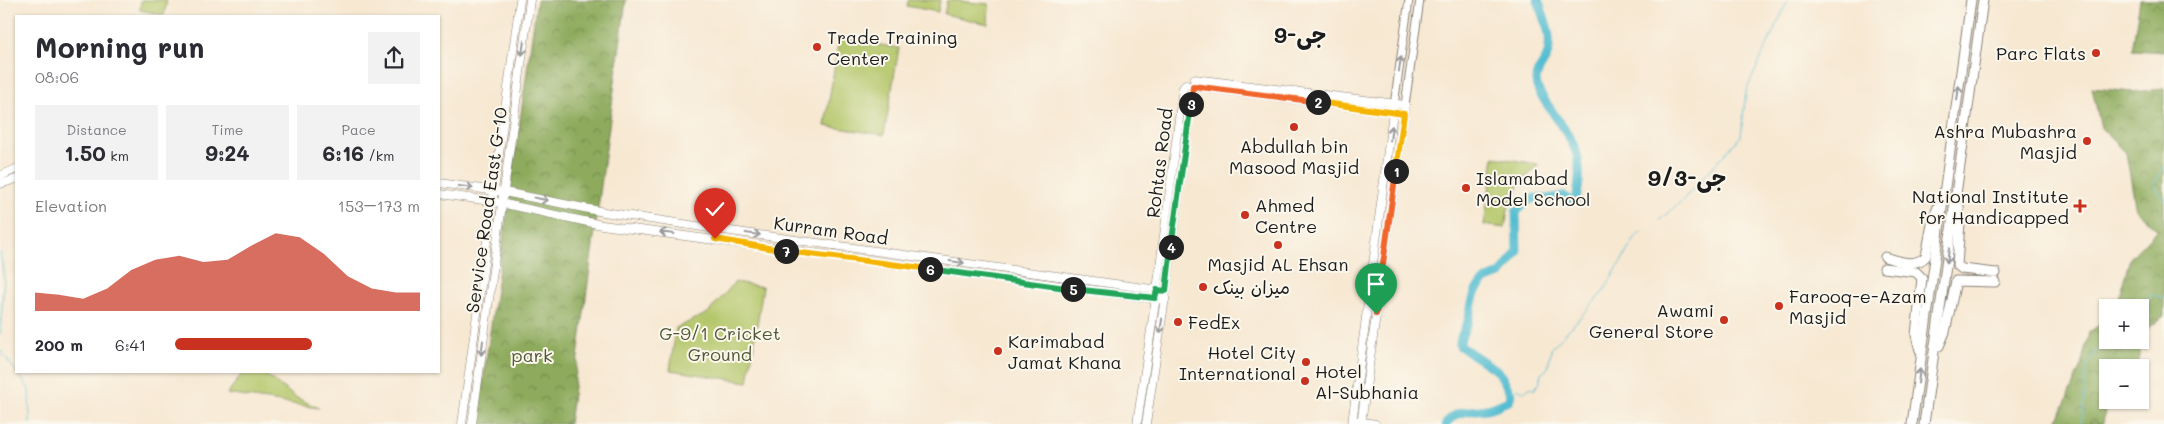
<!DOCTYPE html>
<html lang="en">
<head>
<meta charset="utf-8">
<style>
  :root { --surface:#fff; --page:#f2f2f3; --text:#2b2b33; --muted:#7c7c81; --accent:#c8321e }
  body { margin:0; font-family:Mali,"Playpen Sans Arabic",sans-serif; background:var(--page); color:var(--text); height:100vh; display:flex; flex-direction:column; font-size:19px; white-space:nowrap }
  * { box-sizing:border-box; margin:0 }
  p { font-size:16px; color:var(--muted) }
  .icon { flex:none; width:28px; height:28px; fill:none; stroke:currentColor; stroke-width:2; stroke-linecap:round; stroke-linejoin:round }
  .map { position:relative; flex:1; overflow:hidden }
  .panel { position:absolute; left:15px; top:15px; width:425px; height:358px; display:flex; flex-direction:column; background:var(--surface); border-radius:0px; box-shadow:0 1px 4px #0004 }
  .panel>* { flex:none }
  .buttons { position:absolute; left:2099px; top:299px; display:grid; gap:10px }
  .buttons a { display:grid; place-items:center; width:50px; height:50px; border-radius:0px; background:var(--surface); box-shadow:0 1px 4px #0004; font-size:25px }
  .pin { position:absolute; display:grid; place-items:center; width:42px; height:42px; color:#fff; margin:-51px -21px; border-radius:50% 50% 50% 0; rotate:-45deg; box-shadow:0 0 5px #0007 }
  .pin .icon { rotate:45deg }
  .km { position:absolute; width:25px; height:25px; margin:-12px; border-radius:50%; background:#222; color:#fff; font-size:14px; line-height:25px; text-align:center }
  .round { display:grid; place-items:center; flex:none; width:52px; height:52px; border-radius:0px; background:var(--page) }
  .overview { display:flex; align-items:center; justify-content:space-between; height:85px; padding:0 20px }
  h1 { font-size:28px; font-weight:700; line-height:38px }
  .figures { display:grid; grid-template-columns:repeat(3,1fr); gap:8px; height:85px; padding:5px 20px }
  .figures div { display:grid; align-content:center; border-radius:0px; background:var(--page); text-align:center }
  .figures b { font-size:21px; font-weight:700 }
  .figures small { font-size:14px; font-weight:400 }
  .figures p { font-size:14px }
  .chart { height:140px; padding:10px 20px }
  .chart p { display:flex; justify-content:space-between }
  .chart svg { width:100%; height:90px; margin-top:5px; fill:var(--accent); opacity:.7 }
  ul { padding:0 20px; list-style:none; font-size:16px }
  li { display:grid; grid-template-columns:80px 60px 1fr; align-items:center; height:38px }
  li i { height:12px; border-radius:6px; background:var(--accent) }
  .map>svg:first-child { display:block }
  .green { fill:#b3c669; stroke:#687142 }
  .forest { fill:url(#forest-crowns); stroke:#55643c }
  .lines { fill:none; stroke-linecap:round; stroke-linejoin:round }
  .stream { stroke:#54bdd1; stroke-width:1 }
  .river { stroke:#54bdd1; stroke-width:9 }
  .tertiary-casing { stroke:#8a8277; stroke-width:9 }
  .secondary-casing { stroke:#8a8277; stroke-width:9 }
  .primary-casing { stroke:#8a8277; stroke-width:11 }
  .tertiary { stroke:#fff; stroke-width:7 }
  .secondary { stroke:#fff; stroke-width:8 }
  .primary { stroke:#fff; stroke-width:9 }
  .oneway { stroke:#999 }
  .split-1-casing { stroke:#fff; stroke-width:10 }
  .split-2-casing { stroke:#fff; stroke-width:10 }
  .split-3-casing { stroke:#fff; stroke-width:10 }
  .split-4-casing { stroke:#fff; stroke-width:10 }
  .split-5-casing { stroke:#fff; stroke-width:10 }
  .split-6-casing { stroke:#fff; stroke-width:10 }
  .split-7-casing { stroke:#fff; stroke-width:10 }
  .split-8-casing { stroke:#fff; stroke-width:10 }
  .split-1 { stroke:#f0652b; stroke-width:6 }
  .split-2 { stroke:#f5b400; stroke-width:6 }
  .split-3 { stroke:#f0652b; stroke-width:6 }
  .split-4 { stroke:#22a559; stroke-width:6 }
  .split-5 { stroke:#22a559; stroke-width:6 }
  .split-6 { stroke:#22a559; stroke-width:6 }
  .split-7 { stroke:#f5b400; stroke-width:6 }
  .split-8 { stroke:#f5b400; stroke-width:6 }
  .poi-dot { fill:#c8321e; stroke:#fbf7ec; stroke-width:2 }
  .labels { text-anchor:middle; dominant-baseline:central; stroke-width:4; stroke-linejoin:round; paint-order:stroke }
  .poi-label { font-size:18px; fill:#1c1c1c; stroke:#fbf7ec; text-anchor:start }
  .street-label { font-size:18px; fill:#1c1c1c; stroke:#fbf7ec }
  .park-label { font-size:18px; fill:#515837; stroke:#fbf7ec }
  .district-label { font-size:22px; font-weight:bold; fill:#1c1c1c; stroke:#fbf7ec }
</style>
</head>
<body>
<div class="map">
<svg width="2164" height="424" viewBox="0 0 2164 424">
  <defs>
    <pattern id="forest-crowns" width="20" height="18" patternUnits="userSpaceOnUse" patternTransform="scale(1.25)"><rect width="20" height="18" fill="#8eab5d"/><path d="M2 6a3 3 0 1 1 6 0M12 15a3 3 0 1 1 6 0" fill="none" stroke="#738a4c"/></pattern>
  </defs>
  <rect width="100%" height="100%" fill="#fbf7ec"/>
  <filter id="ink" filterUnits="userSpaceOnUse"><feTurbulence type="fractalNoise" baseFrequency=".02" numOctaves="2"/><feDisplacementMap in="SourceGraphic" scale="10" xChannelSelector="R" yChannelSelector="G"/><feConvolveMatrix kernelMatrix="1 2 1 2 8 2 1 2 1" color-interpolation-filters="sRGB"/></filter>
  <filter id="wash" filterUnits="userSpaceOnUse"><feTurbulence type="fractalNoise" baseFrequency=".0096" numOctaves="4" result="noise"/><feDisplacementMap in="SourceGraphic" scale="20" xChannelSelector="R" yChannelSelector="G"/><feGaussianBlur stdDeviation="1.12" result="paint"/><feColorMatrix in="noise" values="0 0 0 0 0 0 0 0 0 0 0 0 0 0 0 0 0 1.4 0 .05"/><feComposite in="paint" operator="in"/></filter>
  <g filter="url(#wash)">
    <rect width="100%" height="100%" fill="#f7e8d2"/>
    <g class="green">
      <polygon points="141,0 167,0 164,15 140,10"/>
      <polygon points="908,0 940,0 938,12 907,6"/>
      <polygon points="947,0 989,4 988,24 944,14"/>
      <polygon points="839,38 899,48 884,135 825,126"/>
      <polygon points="1494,157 1538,164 1535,169 1519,184 1517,193 1509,204 1505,228 1484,225"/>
      <polygon points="735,282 763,287 748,382 670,370 676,328 708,313"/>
      <polygon points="244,371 261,371 295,397 319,408 227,394"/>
    </g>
    <g class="forest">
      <polygon points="537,0 626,0 569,424 477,424"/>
      <polygon points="2140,0 2164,0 2164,52 2132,50"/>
      <polygon points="2092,88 2133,92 2164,89 2164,316 2140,335 2140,308 2116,307 2130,258 2157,230 2136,210 2126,153 2101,128"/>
      <polygon points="2107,320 2108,340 2139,340 2139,367 2108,368 2108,400 2126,400 2125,403 2105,411 2103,424 2056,424 2081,366 2089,332"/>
    </g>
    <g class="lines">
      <g class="stream">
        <polyline points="2164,167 2154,185 2164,200"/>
        <polyline points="1658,221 1683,200 1741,136 1746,91 1788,0"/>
        <polyline points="0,252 4,278 0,334"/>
        <polyline points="2140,308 2151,295 2164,298"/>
        <polyline points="0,350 29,389 30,424"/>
        <polyline points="1511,394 1518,388 1524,392 1531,387 1534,390 1540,381 1541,374 1548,368 1551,349 1603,292 1637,235 1642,231"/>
        <path d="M 2081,424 C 2090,392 2073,362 2109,340"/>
      </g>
      <path class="river" d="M 1446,424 C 1455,410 1472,411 1486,409 C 1494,408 1502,403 1509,401 L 1511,394 L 1499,372 L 1460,346 C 1459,336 1465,331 1468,321 C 1474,297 1472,281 1501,274 L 1517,252 L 1516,212 L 1528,201 L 1534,198 L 1547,199 L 1564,196 L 1569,201 L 1576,199 C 1587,154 1570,138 1547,104 C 1542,97 1536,89 1536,80 C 1536,70 1544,64 1547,56 C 1554,38 1544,17 1538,0"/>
    </g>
  </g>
  <g filter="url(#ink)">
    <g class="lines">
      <defs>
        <g id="tertiary">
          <polyline points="1405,105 1420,0"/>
          <polyline points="1404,114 1393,112 1409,0"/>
        </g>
        <g id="secondary">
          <polyline points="1194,79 1405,105 1361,424"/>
          <polyline points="1193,86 1393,112 1352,424"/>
          <polyline points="0,176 16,169"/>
          <polyline points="439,183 504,192 604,212 716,229 1166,291"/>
          <polyline points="0,184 16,179"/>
          <polyline points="439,194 491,201 602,225 1165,300"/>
          <polyline points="1357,421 1375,424"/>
          <polyline points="462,424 520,0"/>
          <polyline points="472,424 530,0"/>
          <polyline points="1137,424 1157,290 1183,88 1186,84"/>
          <polyline points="1146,424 1166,291 1192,87"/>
        </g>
        <g id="primary">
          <polyline points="1959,206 1960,223 1957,265 1962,269 1996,273"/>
          <path d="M 1885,257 C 1898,261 1916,268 1926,256 L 1933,219 L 1941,200"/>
          <polyline points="1884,268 1916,272 1922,278 1916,335 1920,350"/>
          <polyline points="1939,346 1945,332 1956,281 1995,282"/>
          <polyline points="1912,424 1971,0"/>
          <polyline points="1924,424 1983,0"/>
        </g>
      </defs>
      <use href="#tertiary" class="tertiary-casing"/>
      <use href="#secondary" class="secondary-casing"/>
      <use href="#primary" class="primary-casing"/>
      <use href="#tertiary" class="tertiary"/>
      <use href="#secondary" class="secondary"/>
      <use href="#primary" class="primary"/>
    </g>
    <defs><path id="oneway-shaft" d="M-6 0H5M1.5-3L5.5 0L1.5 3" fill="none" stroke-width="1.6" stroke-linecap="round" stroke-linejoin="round" transform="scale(1.25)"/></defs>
    <g class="oneway">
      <use href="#oneway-shaft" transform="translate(523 48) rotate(98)"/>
      <use href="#oneway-shaft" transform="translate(1400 64) rotate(-82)"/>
      <use href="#oneway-shaft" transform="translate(1958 93) rotate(-83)"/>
      <use href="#oneway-shaft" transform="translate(1391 133) rotate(-83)"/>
      <use href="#oneway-shaft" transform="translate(466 187) rotate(7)"/>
      <use href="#oneway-shaft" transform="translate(541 199) rotate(11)"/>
      <use href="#oneway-shaft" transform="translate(667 233) rotate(-173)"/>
      <use href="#oneway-shaft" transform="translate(753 234) rotate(8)"/>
      <use href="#oneway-shaft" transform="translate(1948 256) rotate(98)"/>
      <use href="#oneway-shaft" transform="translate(957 262) rotate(8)"/>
      <use href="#oneway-shaft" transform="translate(1161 326) rotate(99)"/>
      <use href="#oneway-shaft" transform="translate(482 348) rotate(98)"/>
      <use href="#oneway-shaft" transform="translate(1919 376) rotate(-82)"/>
    </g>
  </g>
  <g class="lines" filter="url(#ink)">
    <defs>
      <polyline id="split-1" points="1376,314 1396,171"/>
      <polyline id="split-2" points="1318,102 1404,114 1396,171"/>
      <polyline id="split-3" points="1191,104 1193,86 1318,102"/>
      <polyline id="split-4" points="1171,247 1191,104"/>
      <polyline id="split-5" points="1073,289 1155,298 1157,290 1166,291 1171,247"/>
      <polyline id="split-6" points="930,269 1073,289"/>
      <polyline id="split-7" points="786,251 930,269"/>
      <polyline id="split-8" points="715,239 786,251"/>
    </defs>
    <use href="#split-1" class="split-1-casing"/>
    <use href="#split-2" class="split-2-casing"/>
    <use href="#split-3" class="split-3-casing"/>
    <use href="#split-4" class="split-4-casing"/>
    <use href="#split-5" class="split-5-casing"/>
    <use href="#split-6" class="split-6-casing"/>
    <use href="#split-7" class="split-7-casing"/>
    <use href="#split-8" class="split-8-casing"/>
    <use href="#split-1" class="split-1"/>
    <use href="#split-2" class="split-2"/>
    <use href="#split-3" class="split-3"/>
    <use href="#split-4" class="split-4"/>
    <use href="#split-5" class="split-5"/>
    <use href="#split-6" class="split-6"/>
    <use href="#split-7" class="split-7"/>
    <use href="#split-8" class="split-8"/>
  </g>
  <g class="poi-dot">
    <circle cx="817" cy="47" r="5"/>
    <circle cx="2096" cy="53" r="5"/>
    <circle cx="1294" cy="127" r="5"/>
    <circle cx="2087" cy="141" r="5"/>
    <circle cx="1466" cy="188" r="5"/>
    <path d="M2077.5 198.5h5v5h5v5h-5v5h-5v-5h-5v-5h5z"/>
    <circle cx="1245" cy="215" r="5"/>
    <circle cx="1278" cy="245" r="5"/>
    <circle cx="1203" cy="287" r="5"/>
    <circle cx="1779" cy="306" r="5"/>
    <circle cx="1724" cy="320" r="5"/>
    <circle cx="1178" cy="322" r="5"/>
    <circle cx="998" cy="351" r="5"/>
    <circle cx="1306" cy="362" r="5"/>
    <circle cx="1305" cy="381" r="5"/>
  </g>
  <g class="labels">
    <g class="poi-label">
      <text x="827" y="37">Trade Training<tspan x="827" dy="21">Center</tspan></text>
      <text x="2086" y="53" text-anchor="end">Parc Flats</text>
      <text x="2077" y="131" text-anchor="end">Ashra Mubashra<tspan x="2077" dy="21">Masjid</tspan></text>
      <text x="1294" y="146" text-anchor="middle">Abdullah bin<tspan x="1294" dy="21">Masood Masjid</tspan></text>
      <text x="1476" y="178">Islamabad<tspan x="1476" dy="21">Model School</tspan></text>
      <text x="2069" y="196" text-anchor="end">National Institute<tspan x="2069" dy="21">for Handicapped</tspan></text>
      <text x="1255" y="205">Ahmed<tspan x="1255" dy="21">Centre</tspan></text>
      <text x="1278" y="264" text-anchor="middle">Masjid AL Ehsan</text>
      <text x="1213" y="287">میزان بینک</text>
      <text x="1789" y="296">Farooq-e-Azam<tspan x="1789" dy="21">Masjid</tspan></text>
      <text x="1714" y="310" text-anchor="end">Awami<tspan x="1714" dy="21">General Store</tspan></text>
      <text x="1188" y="322">FedEx</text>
      <text x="1008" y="341">Karimabad<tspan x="1008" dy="21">Jamat Khana</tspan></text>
      <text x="1296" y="352" text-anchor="end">Hotel City<tspan x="1296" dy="21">International</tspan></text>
      <text x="1315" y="371">Hotel<tspan x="1315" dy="21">Al-Subhania</tspan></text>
    </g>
    <g class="street-label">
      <text transform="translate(1159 163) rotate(-83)">Rohtas Road</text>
      <text transform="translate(486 210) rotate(-82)">Service Road East G-10</text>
      <text transform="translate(831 230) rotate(8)">Kurram Road</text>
    </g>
    <g class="park-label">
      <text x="720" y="333">G-9/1 Cricket<tspan x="720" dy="21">Ground</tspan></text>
      <text x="532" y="355">park</text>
    </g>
    <g class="district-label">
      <text x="1300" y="34">جی-9</text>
      <text x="1687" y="177">جی-9/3</text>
    </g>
  </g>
</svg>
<div class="buttons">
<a>+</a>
<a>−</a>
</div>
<div class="pin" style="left:1376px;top:314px;background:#1e9e55"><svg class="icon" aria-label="arrive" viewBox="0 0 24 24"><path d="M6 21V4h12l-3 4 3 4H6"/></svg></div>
<div class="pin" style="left:715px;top:239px;background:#d93025"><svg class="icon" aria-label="check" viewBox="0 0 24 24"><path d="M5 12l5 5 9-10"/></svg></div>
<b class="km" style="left:1396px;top:171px">1</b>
<b class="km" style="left:1318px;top:102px">2</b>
<b class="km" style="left:1191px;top:104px">3</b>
<b class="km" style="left:1171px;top:247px">4</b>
<b class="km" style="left:1073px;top:289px">5</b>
<b class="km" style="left:930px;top:269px">6</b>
<b class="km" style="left:786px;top:251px">7</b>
<section class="panel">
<div class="overview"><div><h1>Morning run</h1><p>08:06</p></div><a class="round"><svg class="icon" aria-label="share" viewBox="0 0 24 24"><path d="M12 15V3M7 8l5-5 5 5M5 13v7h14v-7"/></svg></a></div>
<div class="figures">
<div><p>Distance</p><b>1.50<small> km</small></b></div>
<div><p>Time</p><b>9:24</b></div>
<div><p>Pace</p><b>6:16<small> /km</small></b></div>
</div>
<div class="chart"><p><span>Elevation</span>153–173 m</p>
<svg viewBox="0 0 160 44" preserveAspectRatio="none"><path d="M0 44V35L10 36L20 38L30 33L40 24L50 19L60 17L70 20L80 19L90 12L100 6L110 8L120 16L130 27L140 33L150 35L160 35V44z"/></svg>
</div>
<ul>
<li><b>200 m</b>6:41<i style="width:56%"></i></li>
</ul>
</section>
</div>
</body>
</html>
